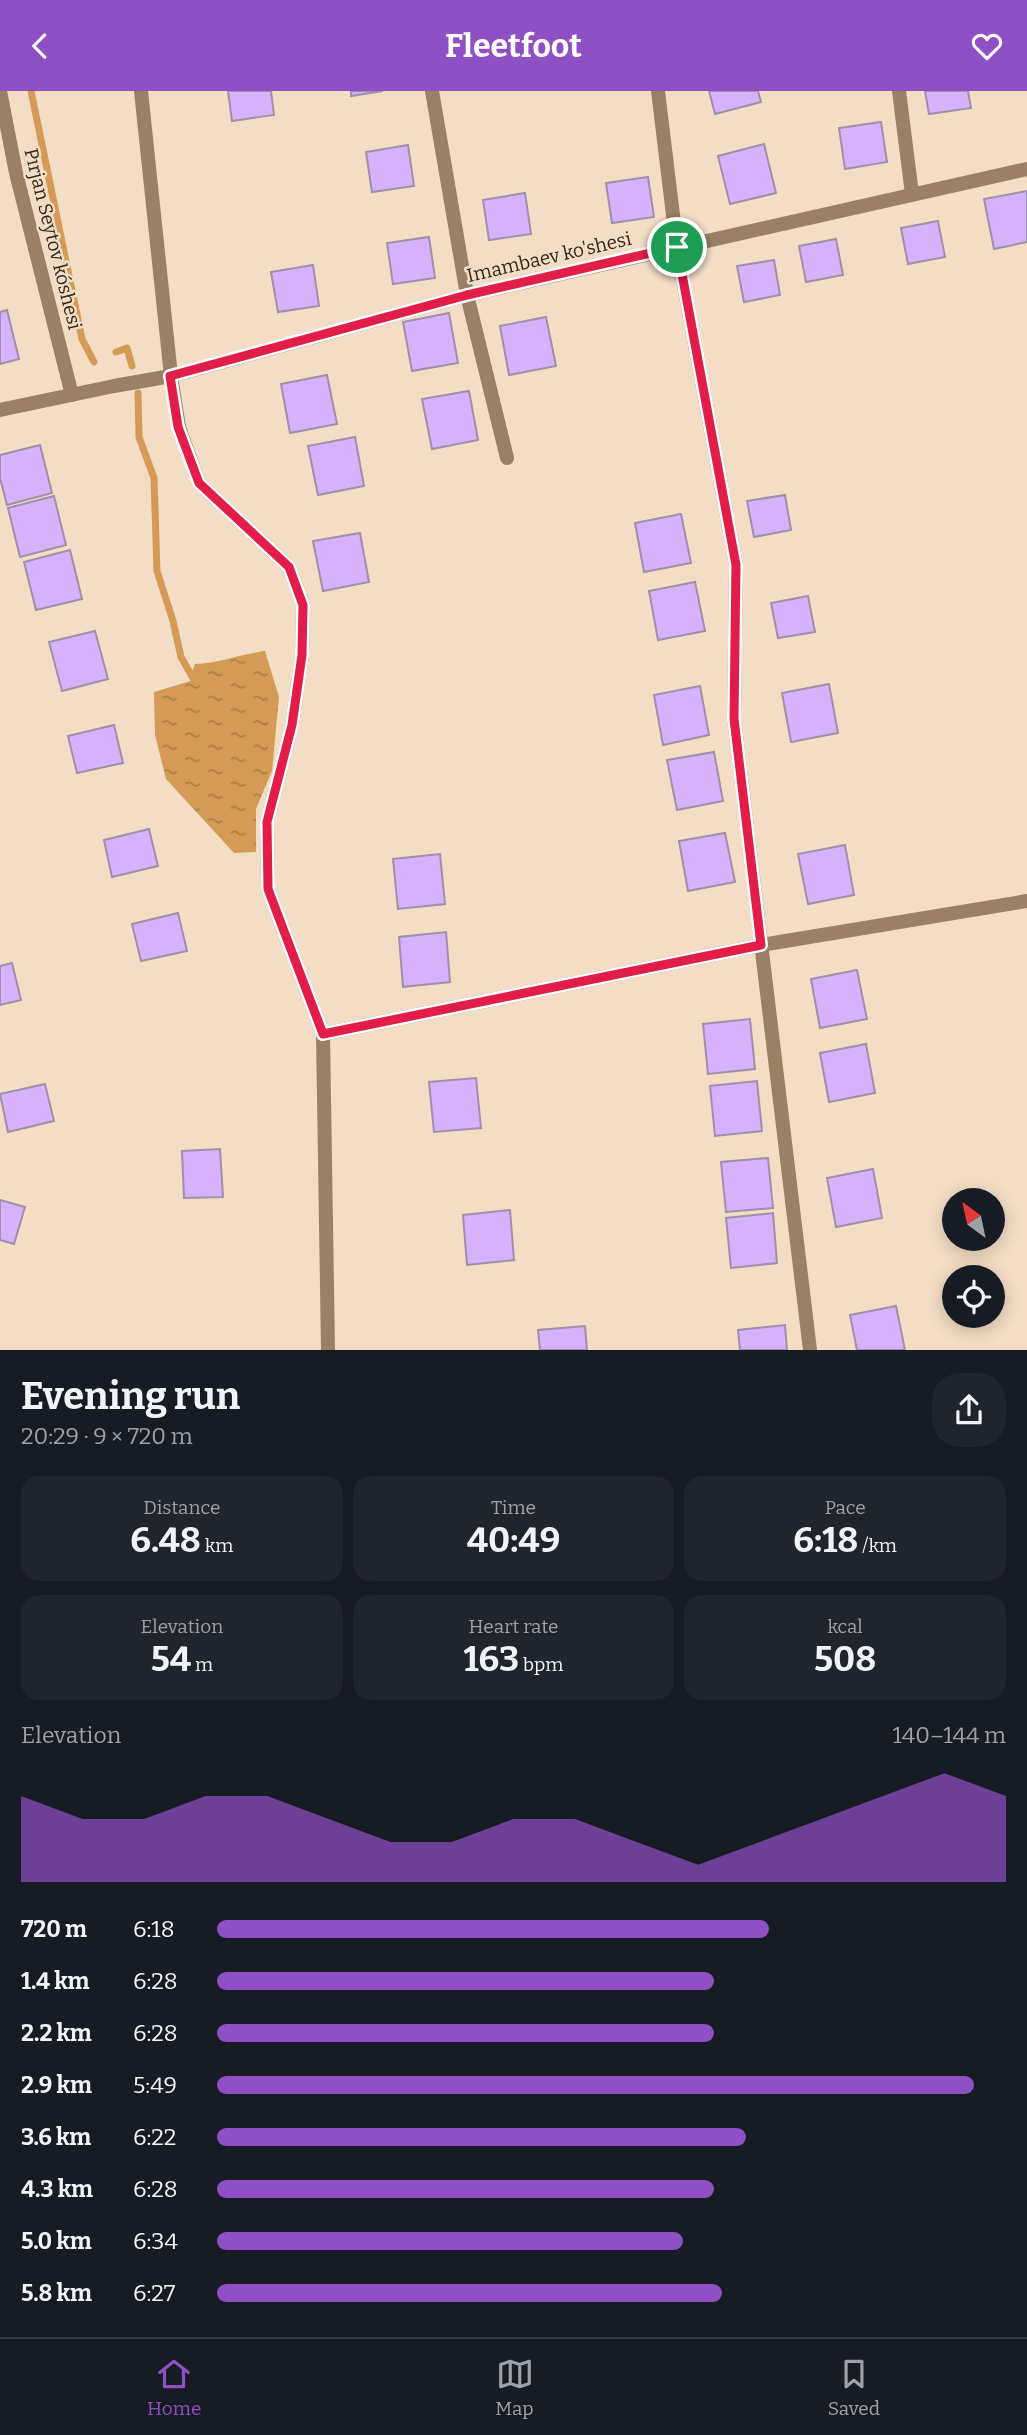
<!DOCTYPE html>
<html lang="en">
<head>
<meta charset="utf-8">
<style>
  :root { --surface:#171b24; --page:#20242c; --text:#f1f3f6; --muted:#9ea1a6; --line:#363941; --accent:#8f50c5 }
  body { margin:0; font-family:Bitter,serif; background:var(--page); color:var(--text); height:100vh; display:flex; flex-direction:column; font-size:26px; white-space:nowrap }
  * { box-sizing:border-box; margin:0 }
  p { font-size:23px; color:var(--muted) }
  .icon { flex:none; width:38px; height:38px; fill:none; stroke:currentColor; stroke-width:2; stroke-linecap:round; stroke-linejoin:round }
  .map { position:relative; height:1259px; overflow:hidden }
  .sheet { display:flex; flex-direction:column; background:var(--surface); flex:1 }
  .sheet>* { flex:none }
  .needle { width:46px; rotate:327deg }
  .controls { position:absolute; left:942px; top:1097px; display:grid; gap:14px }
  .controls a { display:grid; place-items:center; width:63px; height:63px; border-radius:50%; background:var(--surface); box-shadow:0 4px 18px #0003; font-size:35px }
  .pin { position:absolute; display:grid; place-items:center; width:60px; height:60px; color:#fff; margin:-30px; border:4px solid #fff; border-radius:50%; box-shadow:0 2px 7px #0007 }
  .round { display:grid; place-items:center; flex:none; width:74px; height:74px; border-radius:28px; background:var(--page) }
  .head { display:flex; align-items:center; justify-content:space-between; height:119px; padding:0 21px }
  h1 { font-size:38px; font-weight:700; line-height:52px }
  .stats { display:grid; grid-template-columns:repeat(3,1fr); gap:10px; height:119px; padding:7px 21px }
  .stats div { display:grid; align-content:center; border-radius:18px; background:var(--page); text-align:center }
  .stats b { font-size:35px; font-weight:700 }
  .stats small { font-size:19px; font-weight:400 }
  .stats p { font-size:19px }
  .chart { height:196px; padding:14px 21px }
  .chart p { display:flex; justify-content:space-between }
  .chart svg { width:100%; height:126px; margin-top:7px; fill:var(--accent); opacity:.7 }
  ul { padding:0 21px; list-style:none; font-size:23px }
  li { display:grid; grid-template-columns:112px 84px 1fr; align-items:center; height:52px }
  li i { height:18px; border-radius:9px; background:var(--accent) }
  header { display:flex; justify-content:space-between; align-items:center; height:91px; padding:0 21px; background:var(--accent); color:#fff; font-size:32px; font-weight:700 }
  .tab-bar { display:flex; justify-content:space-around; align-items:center; height:98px; border-top:2px solid var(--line); background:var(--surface); font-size:19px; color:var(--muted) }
  .tab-bar a { display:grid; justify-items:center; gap:4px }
  .tab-bar .active { color:var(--accent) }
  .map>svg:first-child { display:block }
  .water { fill:url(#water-ripples) }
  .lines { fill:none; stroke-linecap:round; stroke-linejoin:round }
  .stream { stroke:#d49a56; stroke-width:7 }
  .building { fill:#d6b1fc; stroke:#9d91aa; stroke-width:2 }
  .street { stroke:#9a8166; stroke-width:14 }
  .route-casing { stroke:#fff; stroke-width:14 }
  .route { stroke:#e11d48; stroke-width:9 }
  .labels { text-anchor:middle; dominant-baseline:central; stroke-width:5; stroke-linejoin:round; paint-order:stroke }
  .street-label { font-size:19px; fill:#2f271e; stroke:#f3ddc5 }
</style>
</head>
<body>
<header><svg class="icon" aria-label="back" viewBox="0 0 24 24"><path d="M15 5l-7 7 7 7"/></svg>Fleetfoot<svg class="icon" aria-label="heart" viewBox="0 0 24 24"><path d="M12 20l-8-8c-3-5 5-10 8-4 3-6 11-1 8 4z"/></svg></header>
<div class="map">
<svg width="1027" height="1259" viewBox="0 0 1027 1259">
  <defs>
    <pattern id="water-ripples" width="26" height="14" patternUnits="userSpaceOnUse" patternTransform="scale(1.75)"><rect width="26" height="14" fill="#d49a56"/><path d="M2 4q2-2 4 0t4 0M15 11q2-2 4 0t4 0" fill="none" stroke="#ac7e47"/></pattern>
  </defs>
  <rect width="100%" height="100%" fill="#f3ddc5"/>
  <path class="water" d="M 265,560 L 279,606 L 272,680 L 256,718 L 256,761 L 234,762 L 166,688 L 155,644 L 154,601 L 194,589 L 191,584 L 195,573 C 219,572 241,563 265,560 Z"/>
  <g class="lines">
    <g class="stream">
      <polyline points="31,0 82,248 94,271"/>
      <polyline points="116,261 127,257 132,275"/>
      <polyline points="138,302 139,346 154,387 157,480 173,530 181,566 194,589"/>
    </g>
  </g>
  <g class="building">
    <polygon points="228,0 271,0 274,24 232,30"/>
    <polygon points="351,0 383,0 351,5"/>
    <polygon points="709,0 758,0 761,11 715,23"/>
    <polygon points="925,0 968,0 971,17 929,23"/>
    <polygon points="881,31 887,71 845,78 839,37"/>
    <polygon points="764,53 776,102 730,113 718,65"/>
    <polygon points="408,54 414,95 372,101 366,61"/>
    <polygon points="648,86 654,126 612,132 606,92"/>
    <polygon points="1027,100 1027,151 994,158 984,108"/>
    <polygon points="525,102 531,143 489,149 483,109"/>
    <polygon points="938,130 945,166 908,173 901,137"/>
    <polygon points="429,146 435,187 393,193 387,152"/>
    <polygon points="836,148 843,184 806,191 799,155"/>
    <polygon points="774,169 780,204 744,211 737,175"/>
    <polygon points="313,174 319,215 278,221 271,181"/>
    <polygon points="7,219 19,268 0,273 0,221"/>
    <polygon points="449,222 458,272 412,280 403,231"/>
    <polygon points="546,226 556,275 509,284 500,235"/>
    <polygon points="327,284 337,333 290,342 281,293"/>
    <polygon points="469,300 478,349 432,358 422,308"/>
    <polygon points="355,346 364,395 318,404 308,355"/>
    <polygon points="40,354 52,402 7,414 0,387 0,364"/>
    <polygon points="785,404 791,439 754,446 747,410"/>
    <polygon points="54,405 66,454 20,466 8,417"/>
    <polygon points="681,423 691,472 644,481 635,432"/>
    <polygon points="360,442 369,491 323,500 313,450"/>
    <polygon points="70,459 82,508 36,519 24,471"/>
    <polygon points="695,491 705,540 658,549 649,500"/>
    <polygon points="808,505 815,541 778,547 771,512"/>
    <polygon points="95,540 108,588 62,600 49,551"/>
    <polygon points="829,593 838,642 791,651 782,602"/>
    <polygon points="700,595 709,644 663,654 654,604"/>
    <polygon points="114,634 123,672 77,682 68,645"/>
    <polygon points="714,661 723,710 677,719 667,669"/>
    <polygon points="149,738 158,775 112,786 104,749"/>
    <polygon points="725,742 735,791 688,800 679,750"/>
    <polygon points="845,754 854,804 808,813 798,763"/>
    <polygon points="440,763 445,813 398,818 393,768"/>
    <polygon points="178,822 187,860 141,870 132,833"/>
    <polygon points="446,841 450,891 403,896 399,846"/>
    <polygon points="12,872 21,909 0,914 0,875"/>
    <polygon points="857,879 867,928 820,937 811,888"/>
    <polygon points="750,928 755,978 708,983 703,933"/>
    <polygon points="866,953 875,1002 829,1011 820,962"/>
    <polygon points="476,987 481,1037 434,1041 429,991"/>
    <polygon points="757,990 762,1040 715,1045 710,995"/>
    <polygon points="45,993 54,1030 8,1041 0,1003"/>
    <polygon points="220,1058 223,1106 184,1107 182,1060"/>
    <polygon points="768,1067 773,1117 726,1121 721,1071"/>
    <polygon points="873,1078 882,1127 836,1136 827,1087"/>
    <polygon points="0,1109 25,1116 14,1153 0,1149"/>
    <polygon points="510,1119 514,1169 467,1174 463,1124"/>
    <polygon points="773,1122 777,1172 731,1177 726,1127"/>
    <polygon points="896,1215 905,1259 857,1259 850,1224"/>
    <polygon points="785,1234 787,1259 740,1259 738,1239"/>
    <polygon points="585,1235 587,1259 540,1259 538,1239"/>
  </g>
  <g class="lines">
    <g class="street">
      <polyline points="0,0 16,82 72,304"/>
      <polyline points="141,0 171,285 179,336 199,392 289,476 303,514 302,564 292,634 267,731 268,798 323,943 328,1259"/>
      <polyline points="432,0 467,204 507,367"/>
      <polyline points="658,0 677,157 736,474 734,628 810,1259"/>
      <polyline points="899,0 912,103"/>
      <polyline points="0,319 114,295 171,285 467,204 1027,78"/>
      <polyline points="323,943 761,854 1027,810"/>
    </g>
  </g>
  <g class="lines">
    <defs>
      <polygon id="route" points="677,156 736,474 734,628 761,854 323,943 268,798 267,731 292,634 302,564 303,514 289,476 199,392 178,336 170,285 467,204"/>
    </defs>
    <use href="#route" class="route-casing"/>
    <use href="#route" class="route"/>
  </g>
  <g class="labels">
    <g class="street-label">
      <text transform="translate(53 148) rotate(76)">Pırjan Seytov kóshesi</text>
      <text transform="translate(549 166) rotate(-13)">Imambaev ko'shesi</text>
    </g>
  </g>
</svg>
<div class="controls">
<a><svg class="needle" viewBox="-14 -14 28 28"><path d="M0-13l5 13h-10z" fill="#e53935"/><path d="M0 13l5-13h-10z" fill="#9ea1a6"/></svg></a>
<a><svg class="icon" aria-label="locate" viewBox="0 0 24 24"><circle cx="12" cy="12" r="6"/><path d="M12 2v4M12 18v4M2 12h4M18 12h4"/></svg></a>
</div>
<div class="pin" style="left:677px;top:156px;background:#1e9e55"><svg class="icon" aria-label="arrive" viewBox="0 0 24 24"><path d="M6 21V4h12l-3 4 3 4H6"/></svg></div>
</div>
<section class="sheet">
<div class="head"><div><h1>Evening run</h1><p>20:29 · 9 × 720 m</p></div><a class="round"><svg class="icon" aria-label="share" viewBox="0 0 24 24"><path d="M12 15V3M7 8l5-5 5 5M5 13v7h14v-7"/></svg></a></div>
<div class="stats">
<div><p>Distance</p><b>6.48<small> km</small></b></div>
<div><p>Time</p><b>40:49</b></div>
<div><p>Pace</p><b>6:18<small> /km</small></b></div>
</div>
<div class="stats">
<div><p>Elevation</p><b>54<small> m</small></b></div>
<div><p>Heart rate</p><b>163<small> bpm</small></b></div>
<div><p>kcal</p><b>508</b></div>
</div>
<div class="chart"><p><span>Elevation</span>140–144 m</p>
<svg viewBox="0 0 160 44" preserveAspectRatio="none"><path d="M0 44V14L10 22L20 22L30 14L40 14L50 22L60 30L70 30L80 22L90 22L100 30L110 38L120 30L130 22L140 14L150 6L160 14V44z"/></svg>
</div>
<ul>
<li><b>720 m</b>6:18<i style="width:70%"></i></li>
<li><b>1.4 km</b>6:28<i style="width:63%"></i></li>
<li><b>2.2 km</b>6:28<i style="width:63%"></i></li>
<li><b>2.9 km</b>5:49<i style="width:96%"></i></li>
<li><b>3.6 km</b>6:22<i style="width:67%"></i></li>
<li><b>4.3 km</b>6:28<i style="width:63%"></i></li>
<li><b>5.0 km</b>6:34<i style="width:59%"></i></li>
<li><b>5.8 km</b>6:27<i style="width:64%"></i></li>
</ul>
</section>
<nav class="tab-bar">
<a class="active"><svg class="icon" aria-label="home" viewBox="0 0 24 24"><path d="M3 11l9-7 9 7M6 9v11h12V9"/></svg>Home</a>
<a><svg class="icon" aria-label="map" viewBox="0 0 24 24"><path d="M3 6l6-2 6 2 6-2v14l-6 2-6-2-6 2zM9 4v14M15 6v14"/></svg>Map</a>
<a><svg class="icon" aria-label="saved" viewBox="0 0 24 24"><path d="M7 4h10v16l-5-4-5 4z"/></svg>Saved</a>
</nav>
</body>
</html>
